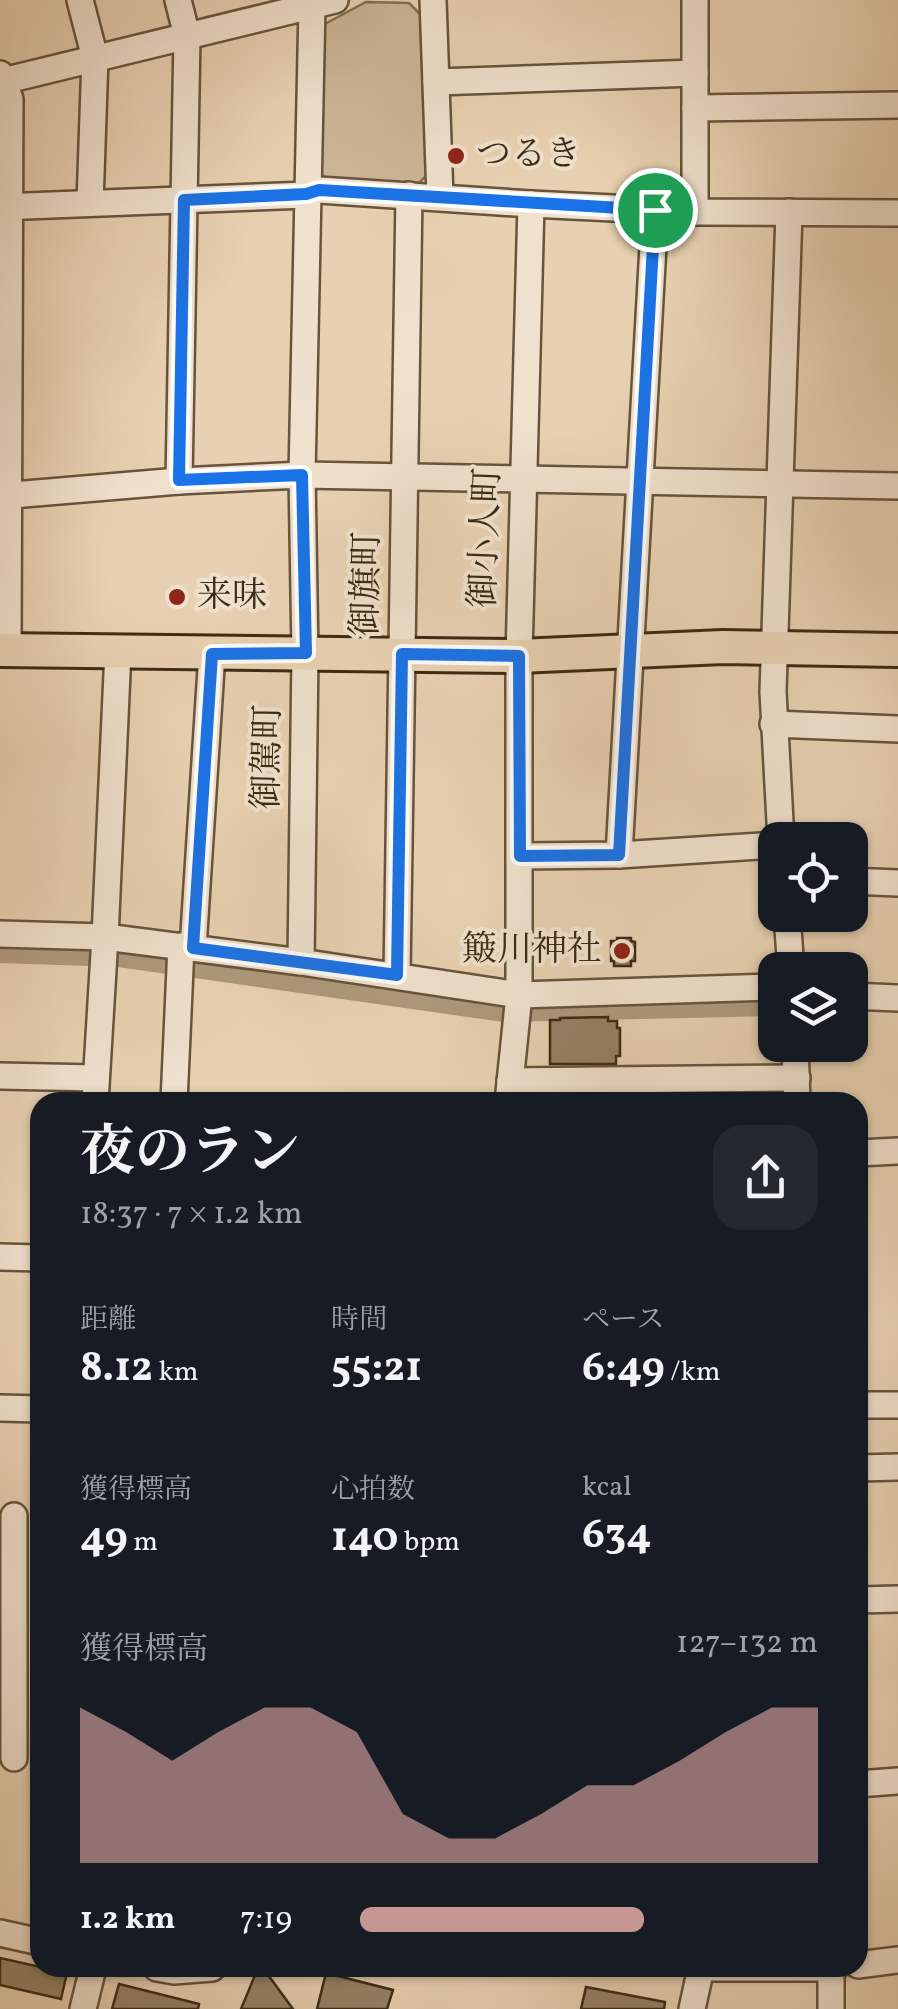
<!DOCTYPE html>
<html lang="ja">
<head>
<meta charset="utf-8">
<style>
  :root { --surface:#171b24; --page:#242831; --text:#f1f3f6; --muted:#9ea1a6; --accent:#c59692 }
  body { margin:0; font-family:Vollkorn,"Noto Serif JP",serif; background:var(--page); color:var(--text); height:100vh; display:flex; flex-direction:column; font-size:38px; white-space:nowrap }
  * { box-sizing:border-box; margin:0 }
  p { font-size:32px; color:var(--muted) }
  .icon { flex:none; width:55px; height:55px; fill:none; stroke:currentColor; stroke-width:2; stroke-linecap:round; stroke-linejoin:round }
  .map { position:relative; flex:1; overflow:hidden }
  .side { position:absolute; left:30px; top:1092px; width:838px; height:885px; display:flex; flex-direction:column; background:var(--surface); border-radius:30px; box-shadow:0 2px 8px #0004 }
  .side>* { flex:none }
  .fabs { position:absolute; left:758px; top:822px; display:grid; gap:20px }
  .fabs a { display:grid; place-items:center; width:110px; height:110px; border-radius:20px; background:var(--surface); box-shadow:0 2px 8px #0004; font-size:50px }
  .pin { position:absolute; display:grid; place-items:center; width:85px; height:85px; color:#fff; margin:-42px; border:5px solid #fff; border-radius:50%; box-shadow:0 2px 10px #0007 }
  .round { display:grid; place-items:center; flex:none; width:105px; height:105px; border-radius:30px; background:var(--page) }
  .summary { display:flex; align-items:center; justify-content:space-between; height:170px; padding:0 50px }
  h1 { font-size:55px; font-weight:700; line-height:75px }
  .metrics { display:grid; grid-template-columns:repeat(3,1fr); gap:15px; height:170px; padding:10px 50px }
  .metrics div { display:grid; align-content:center }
  .metrics b { font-size:42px; font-weight:700 }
  .metrics small { font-size:28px; font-weight:400 }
  .metrics p { font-size:28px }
  .chart { height:280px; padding:20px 50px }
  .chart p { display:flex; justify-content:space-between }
  .chart svg { width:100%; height:180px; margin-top:10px; fill:var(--accent); opacity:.7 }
  ul { padding:0 50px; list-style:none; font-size:32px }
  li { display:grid; grid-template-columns:160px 120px 1fr; align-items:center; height:75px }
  li i { height:25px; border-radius:12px; background:var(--accent) }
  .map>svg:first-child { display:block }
  .green { fill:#cbb597; stroke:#847055; stroke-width:2.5 }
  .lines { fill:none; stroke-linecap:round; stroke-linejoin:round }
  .river { stroke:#ae997c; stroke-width:32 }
  .building { fill:#958166; stroke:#3c2b13; stroke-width:2.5 }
  .minor-casing { stroke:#67543b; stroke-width:30 }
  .major-casing { stroke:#3c2b13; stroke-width:38 }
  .minor { stroke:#f0e1cd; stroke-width:25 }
  .major { stroke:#e8d1b2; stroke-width:32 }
  .route-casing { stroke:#fff; stroke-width:20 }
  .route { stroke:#1a73e8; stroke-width:12 }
  .poi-dot { fill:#8f2418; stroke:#f0e1cd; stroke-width:4 }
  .labels { text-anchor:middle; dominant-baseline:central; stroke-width:8; stroke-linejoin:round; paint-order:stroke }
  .poi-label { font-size:35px; fill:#3c2b13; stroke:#f0e1cd; text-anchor:start }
  .street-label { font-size:35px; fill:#3c2b13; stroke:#f0e1cd }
</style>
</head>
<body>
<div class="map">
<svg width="898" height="2009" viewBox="0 0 898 2009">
  <rect width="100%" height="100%" fill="#e8d1b2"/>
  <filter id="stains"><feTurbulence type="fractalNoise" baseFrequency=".002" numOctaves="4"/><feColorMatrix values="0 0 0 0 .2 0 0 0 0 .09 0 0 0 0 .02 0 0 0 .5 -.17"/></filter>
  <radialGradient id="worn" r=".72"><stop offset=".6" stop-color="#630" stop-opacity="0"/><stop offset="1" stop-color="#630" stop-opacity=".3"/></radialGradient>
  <polygon class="green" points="366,2 409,3 426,20 429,173 419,183 326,179 314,166 321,26"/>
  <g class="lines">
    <polyline class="river" points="0,947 118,951 504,1006 775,1000"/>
  </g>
  <g class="building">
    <polygon points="617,938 631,938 631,941 635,942 635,961 631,961 631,966 614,966 614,961 611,961 611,941 617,941"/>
    <polygon points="608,1017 608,1021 617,1021 617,1028 620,1028 620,1056 616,1056 616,1064 550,1064 550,1020 560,1020 560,1018"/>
    <polygon points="0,1958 67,1973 61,1999 0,1985"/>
    <polygon points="258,1968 263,1968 293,2009 241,2009"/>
    <polygon points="326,1973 393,1990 387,2009 317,2009"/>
    <polygon points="119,1984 199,2004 198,2009 112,2009"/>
    <polygon points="586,1987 665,2002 664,2009 581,2009"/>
  </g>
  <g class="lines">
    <defs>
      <g id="minor">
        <polyline points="80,0 95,58 90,203"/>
        <polyline points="178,0 187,36 179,481"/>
        <polyline points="433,0 440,197"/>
        <polyline points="695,0 695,212"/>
        <polyline points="0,74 10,99 8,650"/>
        <polyline points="3,81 335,0"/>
        <polyline points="436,82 695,73"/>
        <polyline points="695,108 898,105"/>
        <polyline points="0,207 307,195 319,190 531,204 695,212 898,213"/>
        <polyline points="0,496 179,481 302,475 898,486"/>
        <polyline points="773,724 898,729"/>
        <polyline points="781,840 773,692 789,212"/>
        <polyline points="619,855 655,210"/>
        <polyline points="520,856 619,855 775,845"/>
        <polyline points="850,881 898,883"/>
        <polyline points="787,915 791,970"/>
        <polyline points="0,934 105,937 301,962 519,995 775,987"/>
        <polyline points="193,948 212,653"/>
        <polyline points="301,962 305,653 302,475 312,5"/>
        <polyline points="397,975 409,195"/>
        <polyline points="850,996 898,998"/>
        <polyline points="795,1045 797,1102"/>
        <polyline points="0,1076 96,1078"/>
        <polyline points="510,1081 797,1078"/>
        <polyline points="95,1102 105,937 118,651"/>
        <polyline points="174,1102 181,946"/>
        <polyline points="508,1102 519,995 519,656 531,204"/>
        <polyline points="858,1153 898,1151"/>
        <polyline points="0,1257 40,1258"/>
        <polyline points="858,1405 898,1405"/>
        <polyline points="0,1408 40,1409"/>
        <polyline points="858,1468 898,1467"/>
        <polyline points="858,1600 898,1599"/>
        <polyline points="14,1758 14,1516"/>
        <polyline points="858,1784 898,1781"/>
        <polyline points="0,1933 40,1942"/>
        <polyline points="858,1965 898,1960"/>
        <polyline points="157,1968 174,1971 212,1968"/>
        <polyline points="701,1968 835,1968"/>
        <polyline points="831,1968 831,2009"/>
        <polyline points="83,2009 93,1968"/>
        <polyline points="692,2009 701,1968"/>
      </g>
      <polyline id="major" points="0,650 519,656 723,647 898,650"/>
    </defs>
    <use href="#minor" class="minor-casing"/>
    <use href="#major" class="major-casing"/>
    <use href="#minor" class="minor"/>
    <use href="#major" class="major"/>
  </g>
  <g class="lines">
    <defs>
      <polygon id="route" points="319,190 655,210 619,855 520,856 519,656 402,654 397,975 193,948 212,654 306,653 302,475 179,480 184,200 306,194"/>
    </defs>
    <use href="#route" class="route-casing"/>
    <use href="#route" class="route"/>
  </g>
  <g class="poi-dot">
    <circle cx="456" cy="156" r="10"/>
    <circle cx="177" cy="597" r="10"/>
    <circle cx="622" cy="951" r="10"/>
  </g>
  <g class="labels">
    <g class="poi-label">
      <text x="476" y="156">つるき</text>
      <text x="197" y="597">来味</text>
      <text x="602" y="951" text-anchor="end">簸川神社</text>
    </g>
    <g class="street-label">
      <text transform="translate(487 538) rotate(-88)">御小人町</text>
      <text transform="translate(368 584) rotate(-89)">御旗町</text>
      <text transform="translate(269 757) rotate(-89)">御駕町</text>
    </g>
  </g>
  <rect width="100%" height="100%" filter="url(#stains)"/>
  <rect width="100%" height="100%" fill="url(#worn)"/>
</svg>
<div class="fabs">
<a><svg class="icon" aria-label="locate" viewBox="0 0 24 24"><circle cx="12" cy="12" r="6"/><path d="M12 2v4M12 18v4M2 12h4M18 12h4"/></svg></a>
<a><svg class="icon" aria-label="layers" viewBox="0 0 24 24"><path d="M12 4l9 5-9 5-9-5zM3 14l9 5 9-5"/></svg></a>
</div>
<div class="pin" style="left:655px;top:210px;background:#1e9e55"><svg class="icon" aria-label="arrive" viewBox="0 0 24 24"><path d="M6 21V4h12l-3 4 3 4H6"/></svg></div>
<section class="side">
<div class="summary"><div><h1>夜のラン</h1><p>18:37 · 7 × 1.2 km</p></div><a class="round"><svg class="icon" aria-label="share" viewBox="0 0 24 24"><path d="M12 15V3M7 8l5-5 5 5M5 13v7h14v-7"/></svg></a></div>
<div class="metrics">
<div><p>距離</p><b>8.12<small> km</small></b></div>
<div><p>時間</p><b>55:21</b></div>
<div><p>ペース</p><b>6:49<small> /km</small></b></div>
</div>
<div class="metrics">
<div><p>獲得標高</p><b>49<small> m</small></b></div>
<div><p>心拍数</p><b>140<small> bpm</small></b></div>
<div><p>kcal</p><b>634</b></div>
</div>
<div class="chart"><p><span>獲得標高</span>127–132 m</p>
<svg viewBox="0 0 160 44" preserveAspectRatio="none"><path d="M0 44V6L10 12L20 19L30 12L40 6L50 6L60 12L70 32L80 38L90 38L100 32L110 25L120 25L130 19L140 12L150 6L160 6V44z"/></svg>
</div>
<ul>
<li><b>1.2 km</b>7:19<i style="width:62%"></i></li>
</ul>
</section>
</div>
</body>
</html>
